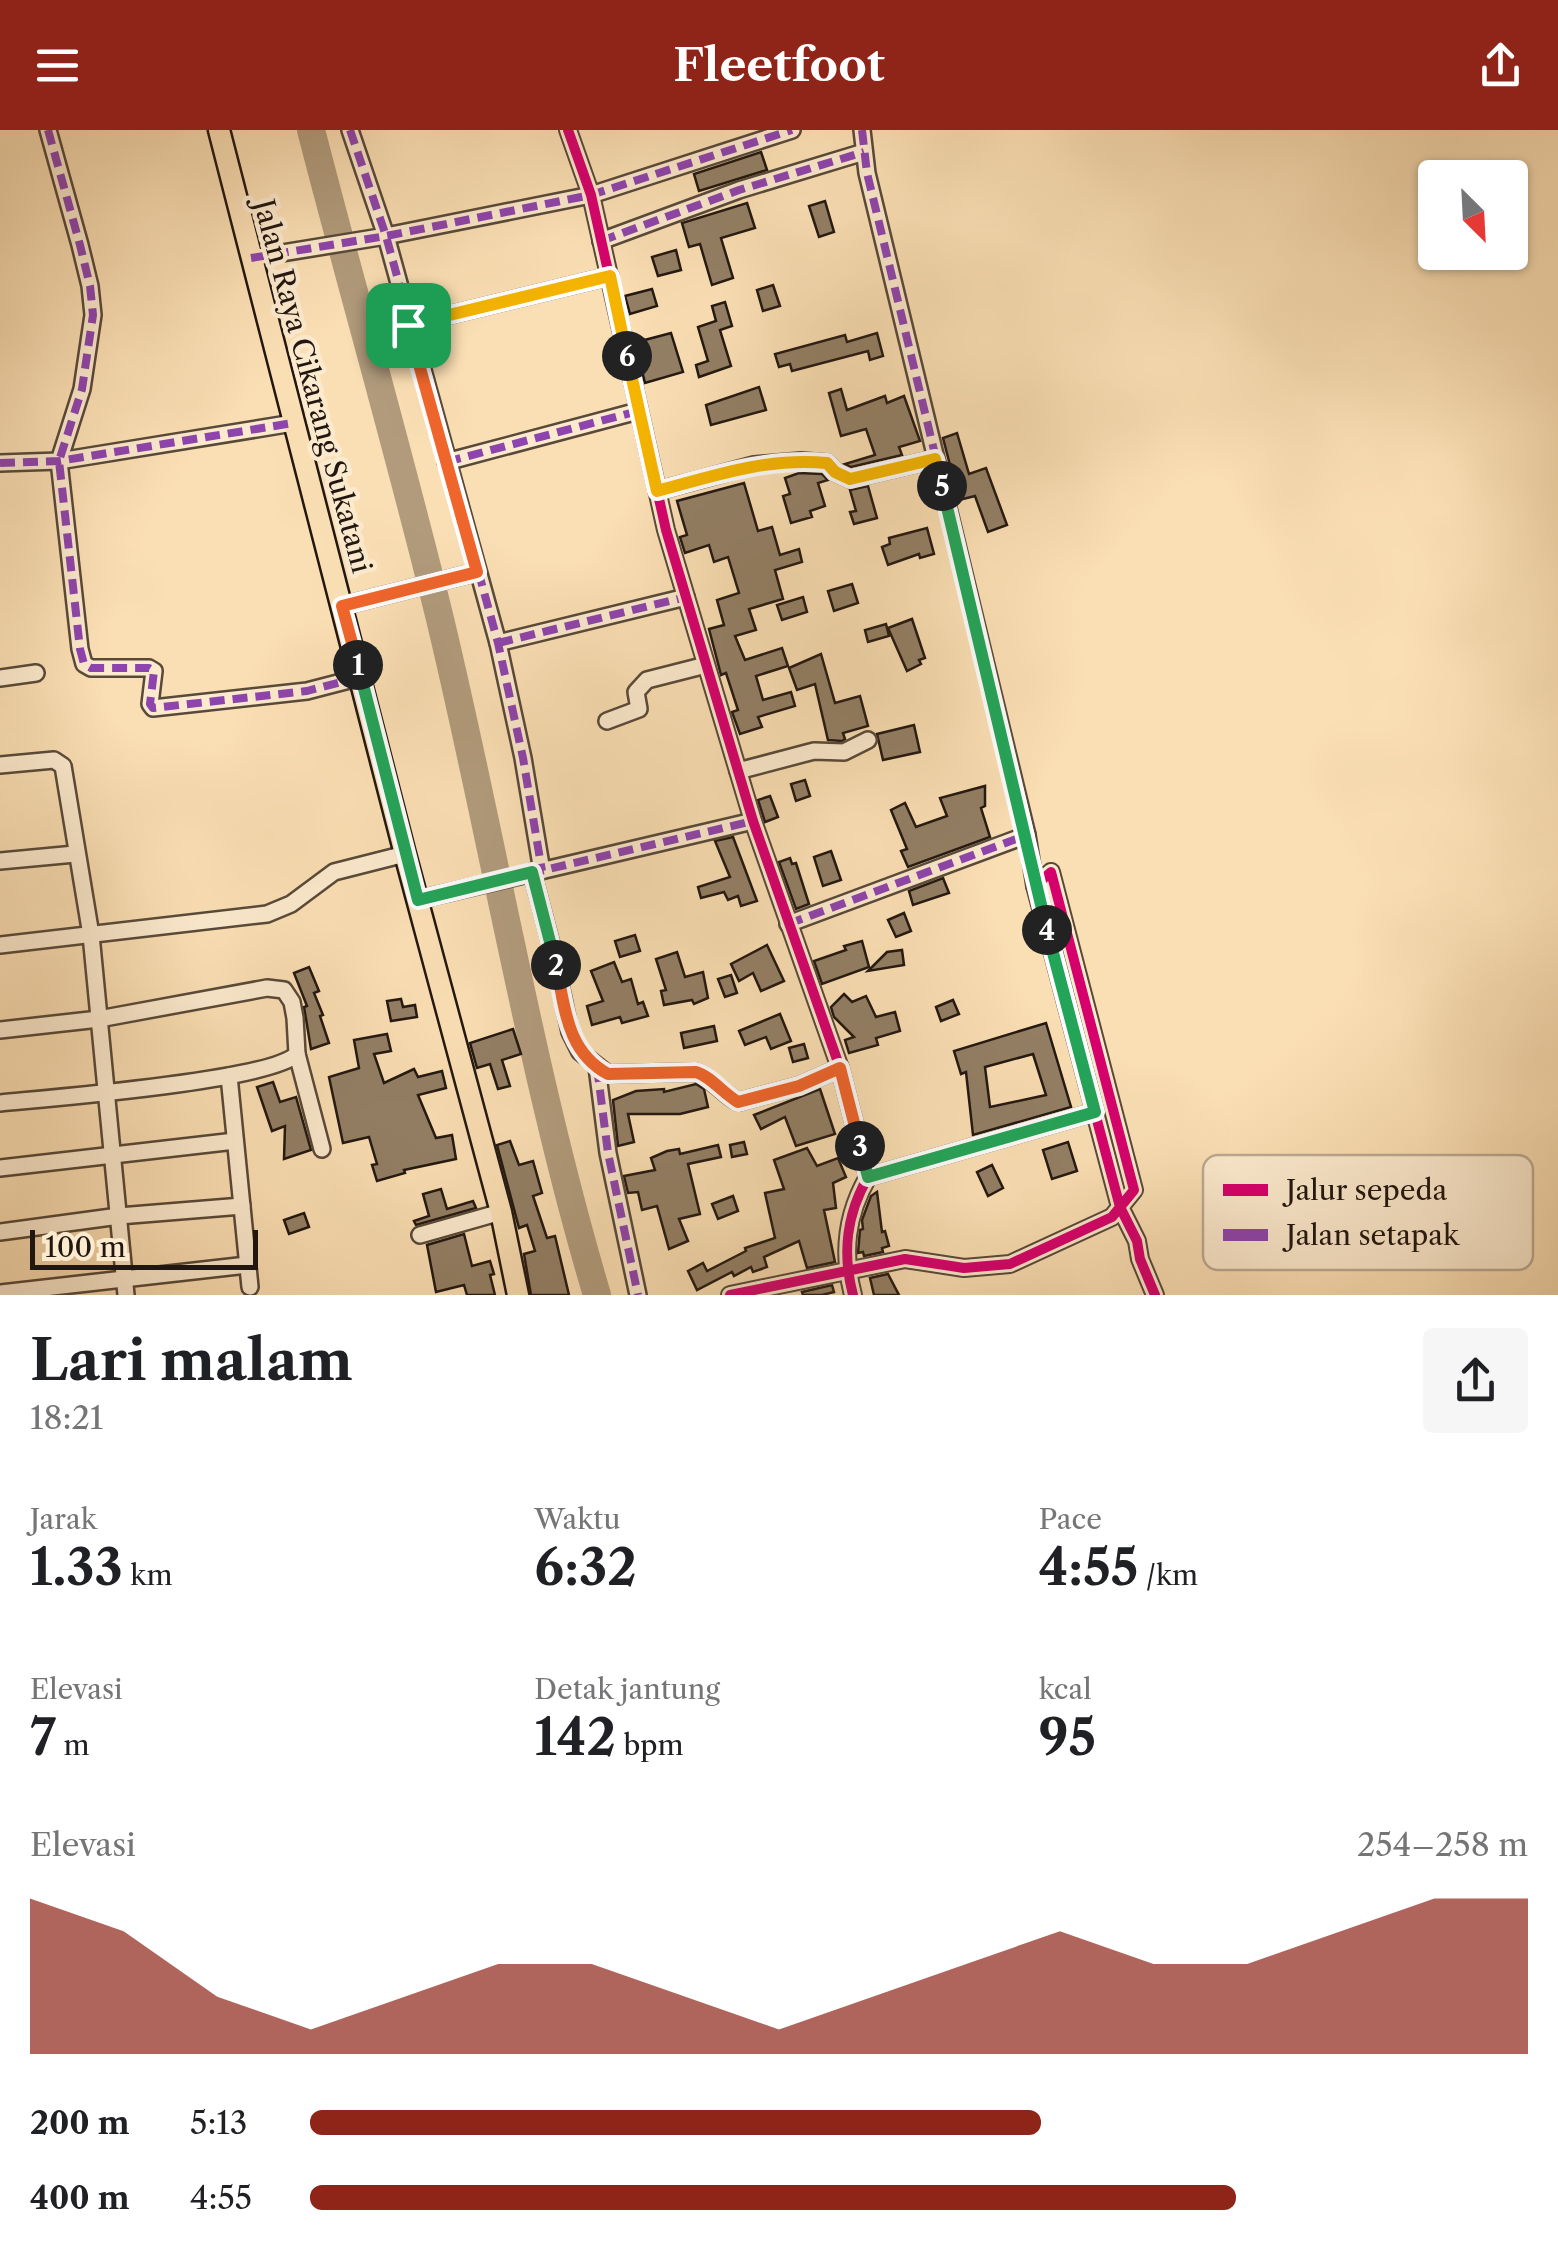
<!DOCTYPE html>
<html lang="id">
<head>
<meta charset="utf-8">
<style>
  :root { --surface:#fff; --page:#f6f6f6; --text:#202124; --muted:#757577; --accent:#8f2418 }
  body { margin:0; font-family:"Libre Caslon Text",serif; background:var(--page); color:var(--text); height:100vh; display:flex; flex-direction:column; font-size:38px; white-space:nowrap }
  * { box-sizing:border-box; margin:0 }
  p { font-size:32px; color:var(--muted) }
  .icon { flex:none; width:55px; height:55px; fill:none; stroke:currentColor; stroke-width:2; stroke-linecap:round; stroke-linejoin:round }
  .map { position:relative; height:1165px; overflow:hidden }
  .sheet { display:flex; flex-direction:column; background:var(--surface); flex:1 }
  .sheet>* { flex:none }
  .needle { width:65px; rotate:156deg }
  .fabs { position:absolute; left:1418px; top:30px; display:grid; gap:20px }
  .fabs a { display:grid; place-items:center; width:110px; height:110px; border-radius:10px; background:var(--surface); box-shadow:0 2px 8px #0004; font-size:50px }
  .scale { position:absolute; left:30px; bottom:25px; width:228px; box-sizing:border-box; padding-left:10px; border:5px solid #221710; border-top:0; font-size:28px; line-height:35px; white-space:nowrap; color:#221710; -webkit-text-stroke:8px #fceace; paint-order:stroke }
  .pin { position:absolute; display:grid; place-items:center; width:85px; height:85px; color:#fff; margin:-42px; border-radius:20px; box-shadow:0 5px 15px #0006 }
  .km { position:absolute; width:50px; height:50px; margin:-25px; border-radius:50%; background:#222; color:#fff; font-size:28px; line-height:50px; text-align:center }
  .round { display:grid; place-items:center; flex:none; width:105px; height:105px; border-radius:10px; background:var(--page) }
  .headline { display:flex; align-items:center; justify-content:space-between; height:170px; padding:0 30px }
  h1 { font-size:55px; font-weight:800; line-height:75px }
  .metrics { display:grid; grid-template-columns:repeat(3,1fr); gap:15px; height:170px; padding:10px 30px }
  .metrics div { display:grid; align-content:center }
  .metrics b { font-size:50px; font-weight:800 }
  .metrics small { font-size:28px; font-weight:400 }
  .metrics p { font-size:28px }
  .chart { height:280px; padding:20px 30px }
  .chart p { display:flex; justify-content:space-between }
  .chart svg { width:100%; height:180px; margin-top:10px; fill:var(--accent); opacity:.7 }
  ul { padding:0 30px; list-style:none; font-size:32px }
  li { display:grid; grid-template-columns:160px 120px 1fr; align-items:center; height:75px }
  li i { height:25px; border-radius:12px; background:var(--accent) }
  header { display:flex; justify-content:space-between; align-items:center; height:130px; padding:0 30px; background:var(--accent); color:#fff; font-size:45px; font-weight:800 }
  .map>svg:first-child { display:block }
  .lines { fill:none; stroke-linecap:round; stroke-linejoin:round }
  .river { stroke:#b19b7c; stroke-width:28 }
  .building { fill:#937f65; stroke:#221710; stroke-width:2.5; fill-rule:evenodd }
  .minor-casing { stroke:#584939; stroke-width:20 }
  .major-casing { stroke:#221710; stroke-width:25 }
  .minor { stroke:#fceace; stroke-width:15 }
  .major { stroke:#fbdfb4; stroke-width:20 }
  .quiet { stroke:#8e44ad; stroke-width:8; stroke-dasharray:15 8; stroke-linecap:butt }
  .cycleway-casing { stroke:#fceace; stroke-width:16 }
  .cycleway { stroke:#d6006c; stroke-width:10 }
  .split-1-casing { stroke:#fff; stroke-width:20 }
  .split-2-casing { stroke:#fff; stroke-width:20 }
  .split-3-casing { stroke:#fff; stroke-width:20 }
  .split-4-casing { stroke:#fff; stroke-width:20 }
  .split-5-casing { stroke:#fff; stroke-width:20 }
  .split-6-casing { stroke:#fff; stroke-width:20 }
  .split-7-casing { stroke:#fff; stroke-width:20 }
  .split-1 { stroke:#f0652b; stroke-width:12 }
  .split-2 { stroke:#22a559; stroke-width:12 }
  .split-3 { stroke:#f0652b; stroke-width:12 }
  .split-4 { stroke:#22a559; stroke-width:12 }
  .split-5 { stroke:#22a559; stroke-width:12 }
  .split-6 { stroke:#f5b400; stroke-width:12 }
  .split-7 { stroke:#f5b400; stroke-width:12 }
  .labels { text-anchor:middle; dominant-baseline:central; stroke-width:9; stroke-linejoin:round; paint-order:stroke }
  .street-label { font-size:28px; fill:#221710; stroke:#fceace }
  .key { fill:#fceace; stroke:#bbab95; stroke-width:2.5 }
  .key-label { font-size:28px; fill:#221710 }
</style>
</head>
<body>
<header><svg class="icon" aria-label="menu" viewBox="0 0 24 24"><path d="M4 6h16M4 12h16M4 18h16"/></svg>Fleetfoot<svg class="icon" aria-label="share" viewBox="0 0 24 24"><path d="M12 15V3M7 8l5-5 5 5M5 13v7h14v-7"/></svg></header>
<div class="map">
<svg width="1558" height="1165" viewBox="0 0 1558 1165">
  <rect width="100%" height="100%" fill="#fbdfb4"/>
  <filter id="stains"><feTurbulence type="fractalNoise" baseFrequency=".002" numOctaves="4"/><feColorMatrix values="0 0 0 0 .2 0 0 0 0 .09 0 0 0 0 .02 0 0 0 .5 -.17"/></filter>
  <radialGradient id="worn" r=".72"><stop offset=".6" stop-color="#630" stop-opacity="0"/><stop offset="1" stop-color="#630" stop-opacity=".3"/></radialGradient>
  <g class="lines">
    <path class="river" d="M 311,0 C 353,163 400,325 440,489 C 494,714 531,943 597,1165"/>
  </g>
  <g class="building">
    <polygon points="761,22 767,40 699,61 694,44"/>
    <polygon points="825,71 834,102 819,107 809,76"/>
    <polygon points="747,73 755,98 721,108 733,148 712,155 700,114 689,117 682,93"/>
    <polygon points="676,120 681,140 658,146 652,127"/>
    <polygon points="773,155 780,176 763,181 757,160"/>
    <polygon points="652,159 657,176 630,184 625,166"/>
    <polygon points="725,172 732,196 720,200 731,236 699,247 696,235 708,231 698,197 716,191 712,176"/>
    <polygon points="671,203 683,242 645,253 641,237 648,235 641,211"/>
    <polygon points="877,203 883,226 870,230 868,221 792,241 790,234 779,237 775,224 845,205 847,212"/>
    <polygon points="759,257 766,280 711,295 706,275"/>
    <polygon points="841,259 847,280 885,266 887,273 904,266 920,311 899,317 902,325 851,337 845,334 875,325 866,299 841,306 829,263"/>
    <polygon points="957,303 969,344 986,338 1007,395 988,402 975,366 959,370 943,308"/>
    <polygon points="799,343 822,344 828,350 818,353 825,376 810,381 812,387 791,393 783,366 790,364 785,348"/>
    <polygon points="744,353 758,401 772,397 780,425 799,419 802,432 775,440 783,469 749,479 756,500 735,506 745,530 782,518 788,536 756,546 763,570 791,562 795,576 758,587 762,597 740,604 732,582 738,580 726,543 721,545 709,499 724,495 717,470 739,463 728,427 714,432 709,415 685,423 680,407 687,405 677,371"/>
    <polygon points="868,356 877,388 854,394 850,382 856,381 850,360"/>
    <polygon points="927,398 934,424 920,428 919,424 888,435 882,417 890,414 889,408"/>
    <polygon points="852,454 858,473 834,481 828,461"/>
    <polygon points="803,467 807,482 782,490 777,475"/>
    <polygon points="912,489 925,528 919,530 921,534 907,541 888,498"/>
    <polygon points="886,494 889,506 868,512 865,500"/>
    <polygon points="821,524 835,573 860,566 868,596 843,603 845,609 842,611 828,610 815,554 797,560 789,538"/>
    <polygon points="914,595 920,622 883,630 877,604"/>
    <polygon points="805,650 810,666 796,671 791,654"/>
    <polygon points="985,656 985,676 981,678 990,707 908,737 901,721 907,719 891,680 905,673 916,697 947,686 940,668"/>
    <polygon points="770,666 778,687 765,692 758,670"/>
    <polygon points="733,707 757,771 741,776 738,766 728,770 724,762 701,768 698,757 730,747 715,711"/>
    <polygon points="831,721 841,750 823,756 814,727"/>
    <polygon points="790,728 792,734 796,733 809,774 796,779 779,732"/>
    <polygon points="943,748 949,763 913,775 909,761"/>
    <polygon points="904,783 911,801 896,807 888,790"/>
    <polygon points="635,805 640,821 620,827 615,811"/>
    <polygon points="862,811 869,837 822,854 814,831 846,820 844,816"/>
    <polygon points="767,815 784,851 761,861 753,843 739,851 731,834"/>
    <polygon points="902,820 904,835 868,841 887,822"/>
    <polygon points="677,822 685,847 703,842 708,868 694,874 692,870 664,875 661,861 666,860 656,829"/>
    <polygon points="614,832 622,852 631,849 638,874 643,872 648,886 622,893 620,887 592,895 587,876 603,871 591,841"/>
    <polygon points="309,837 319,861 314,863 323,885 320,886 329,913 311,919 304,877 307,876 294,843"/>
    <polygon points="731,845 737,863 725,867 718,849"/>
    <polygon points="844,864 852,872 866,866 876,887 895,882 900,901 876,908 878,915 849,923 845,910 854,907 834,887 831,877"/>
    <polygon points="401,869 403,877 415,875 417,887 391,891 387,871"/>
    <polygon points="953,870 959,884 941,891 936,877"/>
    <polygon points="780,884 791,911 771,919 766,907 745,915 739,901"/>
    <path d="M 1046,893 L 1071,977 L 973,1005 L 966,942 L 961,944 L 954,921 ZM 1033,924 L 1046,965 L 990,977 L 985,937 Z"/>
    <polygon points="714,896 717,911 684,918 681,903"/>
    <polygon points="513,899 521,924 502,930 510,956 498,959 490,934 477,938 470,913"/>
    <polygon points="387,904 391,921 374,924 384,953 414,939 418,947 442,941 446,958 418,965 436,1008 452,1005 456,1029 404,1040 405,1043 377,1051 372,1035 377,1034 369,1007 343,1013 329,947 359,938 354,910"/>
    <polygon points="804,914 808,928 793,932 789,918"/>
    <polygon points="273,952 280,972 296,967 311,1020 284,1029 285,996 272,1001 257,957"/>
    <polygon points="696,954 704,959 708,977 680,984 628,984 634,1012 618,1016 613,970 636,961 664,959 664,962"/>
    <polygon points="820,959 835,1004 796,1016 785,987 761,999 754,985"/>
    <polygon points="510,1011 519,1035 533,1031 542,1063 533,1066 547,1108 555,1106 569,1165 531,1165 524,1124 535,1121 527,1095 519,1098 497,1015"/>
    <polygon points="744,1012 747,1024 732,1027 730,1015"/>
    <polygon points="1068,1012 1077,1041 1052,1049 1043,1020"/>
    <polygon points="718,1015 721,1027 688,1034 700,1084 679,1089 688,1111 669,1119 657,1076 642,1080 638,1062 628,1063 624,1046 655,1040 651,1028 667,1021 679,1019 680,1024"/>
    <polygon points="807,1018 817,1036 838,1028 846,1047 833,1053 836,1078 824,1080 835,1132 807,1138 799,1111 764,1127 767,1137 753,1142 751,1137 734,1146 732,1142 697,1160 688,1141 703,1133 707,1141 746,1121 745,1118 775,1108 765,1063 784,1059 774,1030"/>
    <polygon points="992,1035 1003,1058 988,1066 977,1042"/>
    <polygon points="441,1059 447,1079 473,1071 476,1078 416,1095 414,1091 429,1086 423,1064"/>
    <polygon points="877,1062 882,1102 885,1101 889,1116 882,1118 883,1122 864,1126 863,1122 858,1123 860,1100 863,1099 862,1090 871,1066"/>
    <polygon points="733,1066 738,1081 718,1089 712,1074"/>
    <polygon points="304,1083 309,1097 289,1104 284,1090"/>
    <polygon points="464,1104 472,1136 490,1131 494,1144 490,1145 495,1165 467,1165 464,1155 436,1162 427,1115"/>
    <polygon points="888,1144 899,1165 874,1165 870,1148"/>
    <polygon points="832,1155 834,1162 822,1165 803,1165 802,1162"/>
  </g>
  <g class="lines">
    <defs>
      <g id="minor">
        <polyline points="48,0 80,115 90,156 93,185 82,259 59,331 80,519 84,534 91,538 149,538 154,541 150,574 153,578 307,561 361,547"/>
        <polyline points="350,0 386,106 498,513 523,628 542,741"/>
        <path d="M 568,0 L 591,65 L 666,400 L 753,691 L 840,938 L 868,1047 C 846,1085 842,1123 853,1165"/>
        <polyline points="862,0 867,43 1027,705 1035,756"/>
        <polyline points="601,111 739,60 864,22"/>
        <polyline points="251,128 386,106 591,65 792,0"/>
        <polyline points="408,195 610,146"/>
        <polyline points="446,332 638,281"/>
        <polyline points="0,333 59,331 293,293"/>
        <polyline points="657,361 754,335 801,331 827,333 835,342 850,349 935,329"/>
        <polyline points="342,476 477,442"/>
        <polyline points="498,513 686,467"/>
        <polyline points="0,548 36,543"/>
        <polyline points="607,591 639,579 636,562 647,550 706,535"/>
        <polyline points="0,635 54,630 63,636 91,805 126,1165"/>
        <polyline points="738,641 814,621 844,622 868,610"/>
        <polyline points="0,731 75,724"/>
        <path d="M 532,742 L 554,826 L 570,902 L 580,922 L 608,944 L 695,942 C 710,946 723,964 738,972 L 799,956 L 840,938"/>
        <polyline points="417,770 753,691"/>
        <polyline points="788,794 1027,705"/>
        <polyline points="0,815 267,784 291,774 334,742 405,724"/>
        <path d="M 0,900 L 99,889 L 267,858 L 284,860 L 292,872 L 295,888 L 297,924 C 270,951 50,968 0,973"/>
        <polyline points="297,924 322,1019"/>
        <polyline points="597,937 608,1023 638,1165"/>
        <polyline points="229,946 250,1157"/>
        <polyline points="0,1038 235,1011"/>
        <polyline points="868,1047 1095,982"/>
        <polyline points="0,1102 119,1086 242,1076"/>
        <polyline points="420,1105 501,1082"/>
        <polyline points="0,1163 247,1135"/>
        <polyline points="730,1165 905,1129 964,1138 1010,1134 1112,1087 1134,1060 1051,742 1035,756 1120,1077 1137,1111 1140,1129 1155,1165"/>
      </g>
      <polyline id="major" points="219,0 405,724 501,1082 518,1165"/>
    </defs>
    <use href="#minor" class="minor-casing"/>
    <use href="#major" class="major-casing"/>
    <use href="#minor" class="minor"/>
    <use href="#major" class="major"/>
    <g class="quiet">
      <polyline points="48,0 80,115 90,156 93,185 82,259 59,331 80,519 84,534 91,538 149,538 154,541 150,574 153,578 307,561 361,547"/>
      <polyline points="350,0 386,106 498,513 523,628 542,741"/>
      <polyline points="862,0 867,43 1027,705 1035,756"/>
      <polyline points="601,111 739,60 864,22"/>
      <polyline points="251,128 386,106 591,65 792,0"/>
      <polyline points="408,195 610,146"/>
      <polyline points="446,332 638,281"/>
      <polyline points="0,333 59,331 293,293"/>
      <polyline points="657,361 754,335 801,331 827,333 835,342 850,349 935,329"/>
      <polyline points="342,476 477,442"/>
      <polyline points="498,513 686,467"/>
      <path d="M 532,742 L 554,826 L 570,902 L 580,922 L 608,944 L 695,942 C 710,946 723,964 738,972 L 799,956 L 840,938"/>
      <polyline points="417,770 753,691"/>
      <polyline points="788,794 1027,705"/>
      <polyline points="597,937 608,1023 638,1165"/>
      <polyline points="868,1047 1095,982"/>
    </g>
    <defs>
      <g id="cycleway">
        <path d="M 568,0 L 591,65 L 666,400 L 753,691 L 840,938 L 868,1047 C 846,1085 842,1123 853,1165"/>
        <polyline points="730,1165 905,1129 964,1138 1010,1134 1112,1087 1134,1060 1051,742 1035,756 1120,1077 1137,1111 1140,1129 1155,1165"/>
      </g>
    </defs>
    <use href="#cycleway" class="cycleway-casing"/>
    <use href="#cycleway" class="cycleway"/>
  </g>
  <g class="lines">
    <defs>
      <polyline id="split-1" points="358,535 342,476 477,442 408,195"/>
      <polyline id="split-2" points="358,535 418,770 532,742 556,835"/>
      <path id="split-3" d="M 556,835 C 565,877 566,921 608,944 L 696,942 C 710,946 724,964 738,972 L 799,956 L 840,938 L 860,1016"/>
      <polyline id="split-4" points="860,1016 868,1047 1095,982 1047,800"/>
      <polyline id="split-5" points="942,356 1047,800"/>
      <path id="split-6" d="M 627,226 L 657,361 C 713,346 768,327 827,333 L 835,342 L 850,349 L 935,329 L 942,356"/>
      <polyline id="split-7" points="408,195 610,146 627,226"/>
    </defs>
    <use href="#split-1" class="split-1-casing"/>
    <use href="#split-2" class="split-2-casing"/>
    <use href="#split-3" class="split-3-casing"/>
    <use href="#split-4" class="split-4-casing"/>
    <use href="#split-5" class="split-5-casing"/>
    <use href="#split-6" class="split-6-casing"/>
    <use href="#split-7" class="split-7-casing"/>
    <use href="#split-1" class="split-1"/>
    <use href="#split-2" class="split-2"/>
    <use href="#split-3" class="split-3"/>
    <use href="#split-4" class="split-4"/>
    <use href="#split-5" class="split-5"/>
    <use href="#split-6" class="split-6"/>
    <use href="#split-7" class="split-7"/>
  </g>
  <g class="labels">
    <g class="street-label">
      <text transform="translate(313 256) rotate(75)">Jalan Raya Cikarang Sukatani</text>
    </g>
  </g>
  <rect x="1203" y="1025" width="330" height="115" rx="15" class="key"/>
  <rect x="1223" y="1054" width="45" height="12" fill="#d6006c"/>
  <rect x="1223" y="1099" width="45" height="12" fill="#8e44ad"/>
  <g class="key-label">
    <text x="1286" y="1070">Jalur sepeda</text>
    <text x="1286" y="1115">Jalan setapak</text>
  </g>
  <rect width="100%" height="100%" filter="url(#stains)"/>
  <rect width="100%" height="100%" fill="url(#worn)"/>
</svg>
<div class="fabs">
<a><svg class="needle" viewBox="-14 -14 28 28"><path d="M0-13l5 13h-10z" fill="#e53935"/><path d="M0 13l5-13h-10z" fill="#757577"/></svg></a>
</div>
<div class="scale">100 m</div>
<div class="pin" style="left:408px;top:195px;background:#1e9e55"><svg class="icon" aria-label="arrive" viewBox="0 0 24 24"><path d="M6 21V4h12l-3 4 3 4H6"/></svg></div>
<b class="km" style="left:358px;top:535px">1</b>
<b class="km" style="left:556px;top:835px">2</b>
<b class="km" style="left:860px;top:1016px">3</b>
<b class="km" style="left:1047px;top:800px">4</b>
<b class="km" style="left:942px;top:356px">5</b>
<b class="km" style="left:627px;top:226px">6</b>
</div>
<section class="sheet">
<div class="headline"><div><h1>Lari malam</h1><p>18:21</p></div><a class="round"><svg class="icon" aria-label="share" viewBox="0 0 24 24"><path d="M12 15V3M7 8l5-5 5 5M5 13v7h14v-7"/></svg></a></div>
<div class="metrics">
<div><p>Jarak</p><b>1.33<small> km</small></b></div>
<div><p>Waktu</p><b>6:32</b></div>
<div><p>Pace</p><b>4:55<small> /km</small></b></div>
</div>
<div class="metrics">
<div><p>Elevasi</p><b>7<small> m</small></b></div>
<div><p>Detak jantung</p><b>142<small> bpm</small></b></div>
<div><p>kcal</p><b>95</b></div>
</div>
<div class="chart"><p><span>Elevasi</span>254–258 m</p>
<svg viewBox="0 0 160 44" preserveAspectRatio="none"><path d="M0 44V6L10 14L20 30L30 38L40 30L50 22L60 22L70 30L80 38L90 30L100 22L110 14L120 22L130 22L140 14L150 6L160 6V44z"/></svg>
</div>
<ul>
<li><b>200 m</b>5:13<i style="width:60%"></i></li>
<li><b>400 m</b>4:55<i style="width:76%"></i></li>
</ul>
</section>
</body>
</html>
